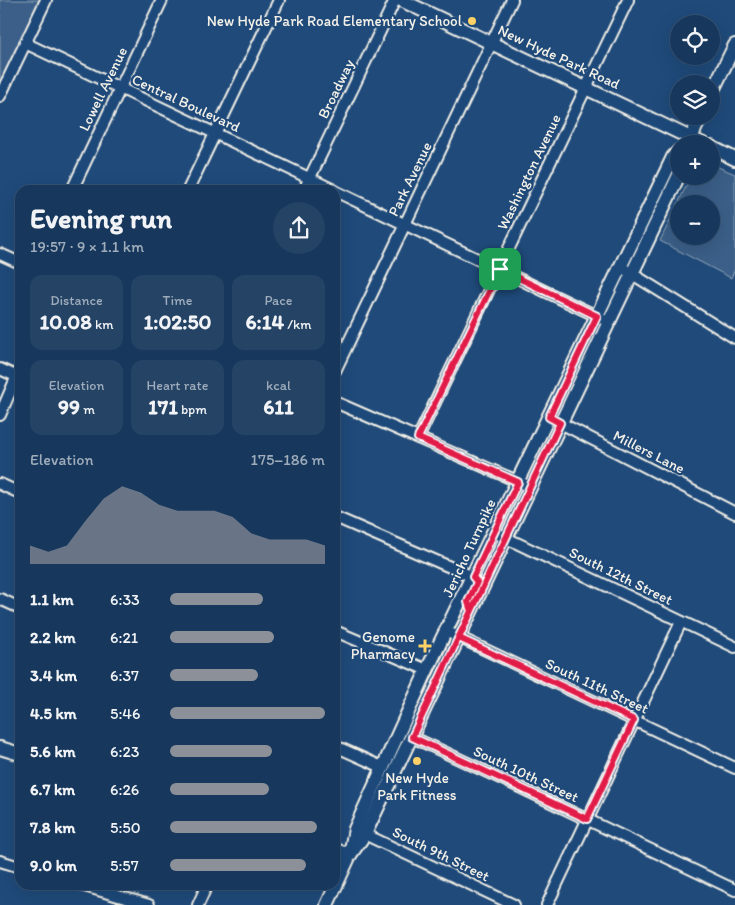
<!DOCTYPE html>
<html lang="en">
<head>
<meta charset="utf-8">
<style>
  :root { --surface:#17385c; --page:#244365; --text:#f1f3f6; --muted:#9eacbb; --line:#365272; --accent:#8c9099 }
  body { margin:0; font-family:Itim,sans-serif; background:var(--page); color:var(--text); height:100vh; display:flex; flex-direction:column; font-size:19px; white-space:nowrap }
  * { box-sizing:border-box; margin:0 }
  p { font-size:16px; color:var(--muted) }
  .icon { flex:none; width:28px; height:28px; fill:none; stroke:currentColor; stroke-width:2; stroke-linecap:round; stroke-linejoin:round }
  .map { position:relative; flex:1; overflow:hidden }
  .drawer { position:absolute; left:15px; top:185px; width:325px; height:705px; display:flex; flex-direction:column; background:var(--surface); border-radius:15px; box-shadow:0 5px 20px #0002,0 0 0 1px var(--line) }
  .drawer>* { flex:none }
  .tools { position:absolute; left:670px; top:15px; display:grid; gap:10px }
  .tools a { display:grid; place-items:center; width:50px; height:50px; border-radius:50%; background:var(--surface); box-shadow:0 5px 20px #0002,0 0 0 1px var(--line); font-size:25px }
  .pin { position:absolute; display:grid; place-items:center; width:42px; height:42px; color:#fff; margin:-21px; border-radius:10px; box-shadow:0 2px 8px #0006 }
  .round { display:grid; place-items:center; flex:none; width:52px; height:52px; border-radius:26px; background:var(--page) }
  .head { display:flex; align-items:center; justify-content:space-between; height:85px; padding:0 15px }
  h1 { font-size:28px; font-weight:700; line-height:38px }
  .metrics { display:grid; grid-template-columns:repeat(3,1fr); gap:8px; height:85px; padding:5px 15px }
  .metrics div { display:grid; align-content:center; border-radius:12px; background:var(--page); text-align:center }
  .metrics b { font-size:21px; font-weight:700 }
  .metrics small { font-size:14px; font-weight:400 }
  .metrics p { font-size:14px }
  .chart { height:140px; padding:10px 15px }
  .chart p { display:flex; justify-content:space-between }
  .chart svg { width:100%; height:90px; margin-top:5px; fill:var(--accent); opacity:.7 }
  ul { padding:0 15px; list-style:none; font-size:16px }
  li { display:grid; grid-template-columns:80px 60px 1fr; align-items:center; height:38px }
  li i { height:12px; border-radius:6px; background:var(--accent) }
  .map>svg:first-child { display:block }
  .green { fill:#3a5f88; stroke:#97a8b8; fill-rule:evenodd }
  .lines { fill:none; stroke-linecap:round; stroke-linejoin:round }
  .minor-casing { stroke:#f4f1e8; stroke-width:14 }
  .major-casing { stroke:#f4f1e8; stroke-width:16 }
  .minor { stroke:#1f4a7a; stroke-width:10 }
  .major { stroke:#1f4a7a; stroke-width:12 }
  .route-casing { stroke:#fff; stroke-width:10 }
  .route { stroke:#e11d48; stroke-width:6 }
  .poi-dot { fill:#ffd166; stroke:#1f4a7a; stroke-width:2 }
  .labels { text-anchor:middle; dominant-baseline:central; stroke-width:4.5; stroke-linejoin:round; paint-order:stroke }
  .poi-label { font-size:15px; fill:#f4f1e8; stroke:#1f4a7a; text-anchor:end }
  .street-label { font-size:15px; fill:#f4f1e8; stroke:#1f4a7a }
</style>
</head>
<body>
<div class="map">
<svg width="735" height="905" viewBox="0 0 735 905">
  <rect width="100%" height="100%" fill="#1f4a7a"/>
  <filter id="ink" filterUnits="userSpaceOnUse"><feTurbulence type="fractalNoise" baseFrequency=".02" numOctaves="2"/><feDisplacementMap in="SourceGraphic" scale="10" xChannelSelector="R" yChannelSelector="G"/><feConvolveMatrix kernelMatrix="1 2 1 2 8 2 1 2 1" color-interpolation-filters="sRGB"/></filter>
  <g filter="url(#ink)">
    <g class="green">
      <polygon points="0,0 41,0 0,88"/>
      <path d="M 711,164 L 735,174 L 735,269 L 731,278 L 660,241 L 691,176 L 711,176 ZM 679,204 L 711,204 L 711,236 L 679,236 Z"/>
    </g>
    <g class="lines">
      <defs>
        <g id="minor">
          <polyline points="25,43 334,190"/>
          <polyline points="0,96 46,0"/>
          <polyline points="72,190 162,0"/>
          <polyline points="188,190 279,0"/>
          <polyline points="304,190 395,0"/>
          <polyline points="335,191 603,319"/>
          <polyline points="0,254 20,263"/>
          <polyline points="626,270 735,338"/>
          <polyline points="0,369 20,378"/>
          <polyline points="335,371 512,0"/>
          <polyline points="335,402 524,484"/>
          <polyline points="0,415 20,369"/>
          <polyline points="549,417 735,513"/>
          <polyline points="418,438 628,0"/>
          <polyline points="0,484 20,493"/>
          <polyline points="335,517 473,577"/>
          <polyline points="500,535 735,647"/>
          <polyline points="0,599 20,608"/>
          <polyline points="335,631 427,670"/>
          <polyline points="452,634 735,768"/>
          <polyline points="412,737 517,786 735,890"/>
          <polyline points="335,746 382,767"/>
          <polyline points="358,831 514,905"/>
          <polyline points="0,861 20,867"/>
          <polyline points="81,885 149,905"/>
          <polyline points="198,905 207,885"/>
          <polyline points="547,905 681,622"/>
        </g>
        <g id="major">
          <polyline points="401,0 703,144"/>
          <polyline points="711,94 735,45"/>
          <polyline points="689,144 691,138 701,116"/>
          <polyline points="711,147 735,159"/>
          <polyline points="0,748 20,754"/>
          <polyline points="351,849 355,829 427,670 673,157 679,151"/>
          <polyline points="335,850 350,855"/>
          <polyline points="327,905 350,855 365,834 679,175"/>
        </g>
      </defs>
      <use href="#minor" class="minor-casing"/>
      <use href="#major" class="major-casing"/>
      <use href="#minor" class="minor"/>
      <use href="#major" class="major"/>
    </g>
  </g>
  <g class="lines" filter="url(#ink)">
    <defs>
      <polyline id="route" points="500,269 418,438 518,482 473,577 477,582 468,602 471,611 412,737 587,819 634,720 459,638 560,423 549,417 597,316 500,269"/>
    </defs>
    <use href="#route" class="route-casing"/>
    <use href="#route" class="route"/>
  </g>
  <g class="poi-dot">
    <circle cx="472" cy="21" r="5"/>
    <path d="M422.5 638.5h5v5h5v5h-5v5h-5v-5h-5v-5h5z"/>
    <circle cx="417" cy="761" r="5"/>
  </g>
  <g class="labels">
    <g class="poi-label">
      <text x="462" y="21">New Hyde Park Road Elementary School</text>
      <text x="415" y="637">Genome<tspan x="415" dy="17">Pharmacy</tspan></text>
      <text x="417" y="778" text-anchor="middle">New Hyde<tspan x="417" dy="17">Park Fitness</tspan></text>
    </g>
    <g class="street-label">
      <text transform="translate(559 57) rotate(25)">New Hyde Park Road</text>
      <text transform="translate(103 89) rotate(-64)">Lowell Avenue</text>
      <text transform="translate(336 89) rotate(-64)">Broadway</text>
      <text transform="translate(186 103) rotate(25)">Central Boulevard</text>
      <text transform="translate(529 172) rotate(-64)">Washington Avenue</text>
      <text transform="translate(410 179) rotate(-64)">Park Avenue</text>
      <text transform="translate(649 452) rotate(27)">Millers Lane</text>
      <text transform="translate(469 548) rotate(-65)">Jericho Turnpike</text>
      <text transform="translate(621 576) rotate(26)">South 12th Street</text>
      <text transform="translate(597 686) rotate(25)">South 11th Street</text>
      <text transform="translate(526 774) rotate(25)">South 10th Street</text>
      <text transform="translate(441 854) rotate(26)">South 9th Street</text>
    </g>
  </g>
</svg>
<div class="tools">
<a><svg class="icon" aria-label="locate" viewBox="0 0 24 24"><circle cx="12" cy="12" r="6"/><path d="M12 2v4M12 18v4M2 12h4M18 12h4"/></svg></a>
<a><svg class="icon" aria-label="layers" viewBox="0 0 24 24"><path d="M12 4l9 5-9 5-9-5zM3 14l9 5 9-5"/></svg></a>
<a>+</a>
<a>−</a>
</div>
<div class="pin" style="left:500px;top:269px;background:#1e9e55"><svg class="icon" aria-label="arrive" viewBox="0 0 24 24"><path d="M6 21V4h12l-3 4 3 4H6"/></svg></div>
<section class="drawer">
<div class="head"><div><h1>Evening run</h1><p>19:57 · 9 × 1.1 km</p></div><a class="round"><svg class="icon" aria-label="share" viewBox="0 0 24 24"><path d="M12 15V3M7 8l5-5 5 5M5 13v7h14v-7"/></svg></a></div>
<div class="metrics">
<div><p>Distance</p><b>10.08<small> km</small></b></div>
<div><p>Time</p><b>1:02:50</b></div>
<div><p>Pace</p><b>6:14<small> /km</small></b></div>
</div>
<div class="metrics">
<div><p>Elevation</p><b>99<small> m</small></b></div>
<div><p>Heart rate</p><b>171<small> bpm</small></b></div>
<div><p>kcal</p><b>611</b></div>
</div>
<div class="chart"><p><span>Elevation</span>175–186 m</p>
<svg viewBox="0 0 160 44" preserveAspectRatio="none"><path d="M0 44V35L10 38L20 35L30 23L40 12L50 6L60 9L70 15L80 18L90 18L100 18L110 21L120 29L130 32L140 32L150 32L160 35V44z"/></svg>
</div>
<ul>
<li><b>1.1 km</b>6:33<i style="width:60%"></i></li>
<li><b>2.2 km</b>6:21<i style="width:67%"></i></li>
<li><b>3.4 km</b>6:37<i style="width:57%"></i></li>
<li><b>4.5 km</b>5:46<i style="width:100%"></i></li>
<li><b>5.6 km</b>6:23<i style="width:66%"></i></li>
<li><b>6.7 km</b>6:26<i style="width:64%"></i></li>
<li><b>7.8 km</b>5:50<i style="width:95%"></i></li>
<li><b>9.0 km</b>5:57<i style="width:88%"></i></li>
</ul>
</section>
</div>
</body>
</html>
